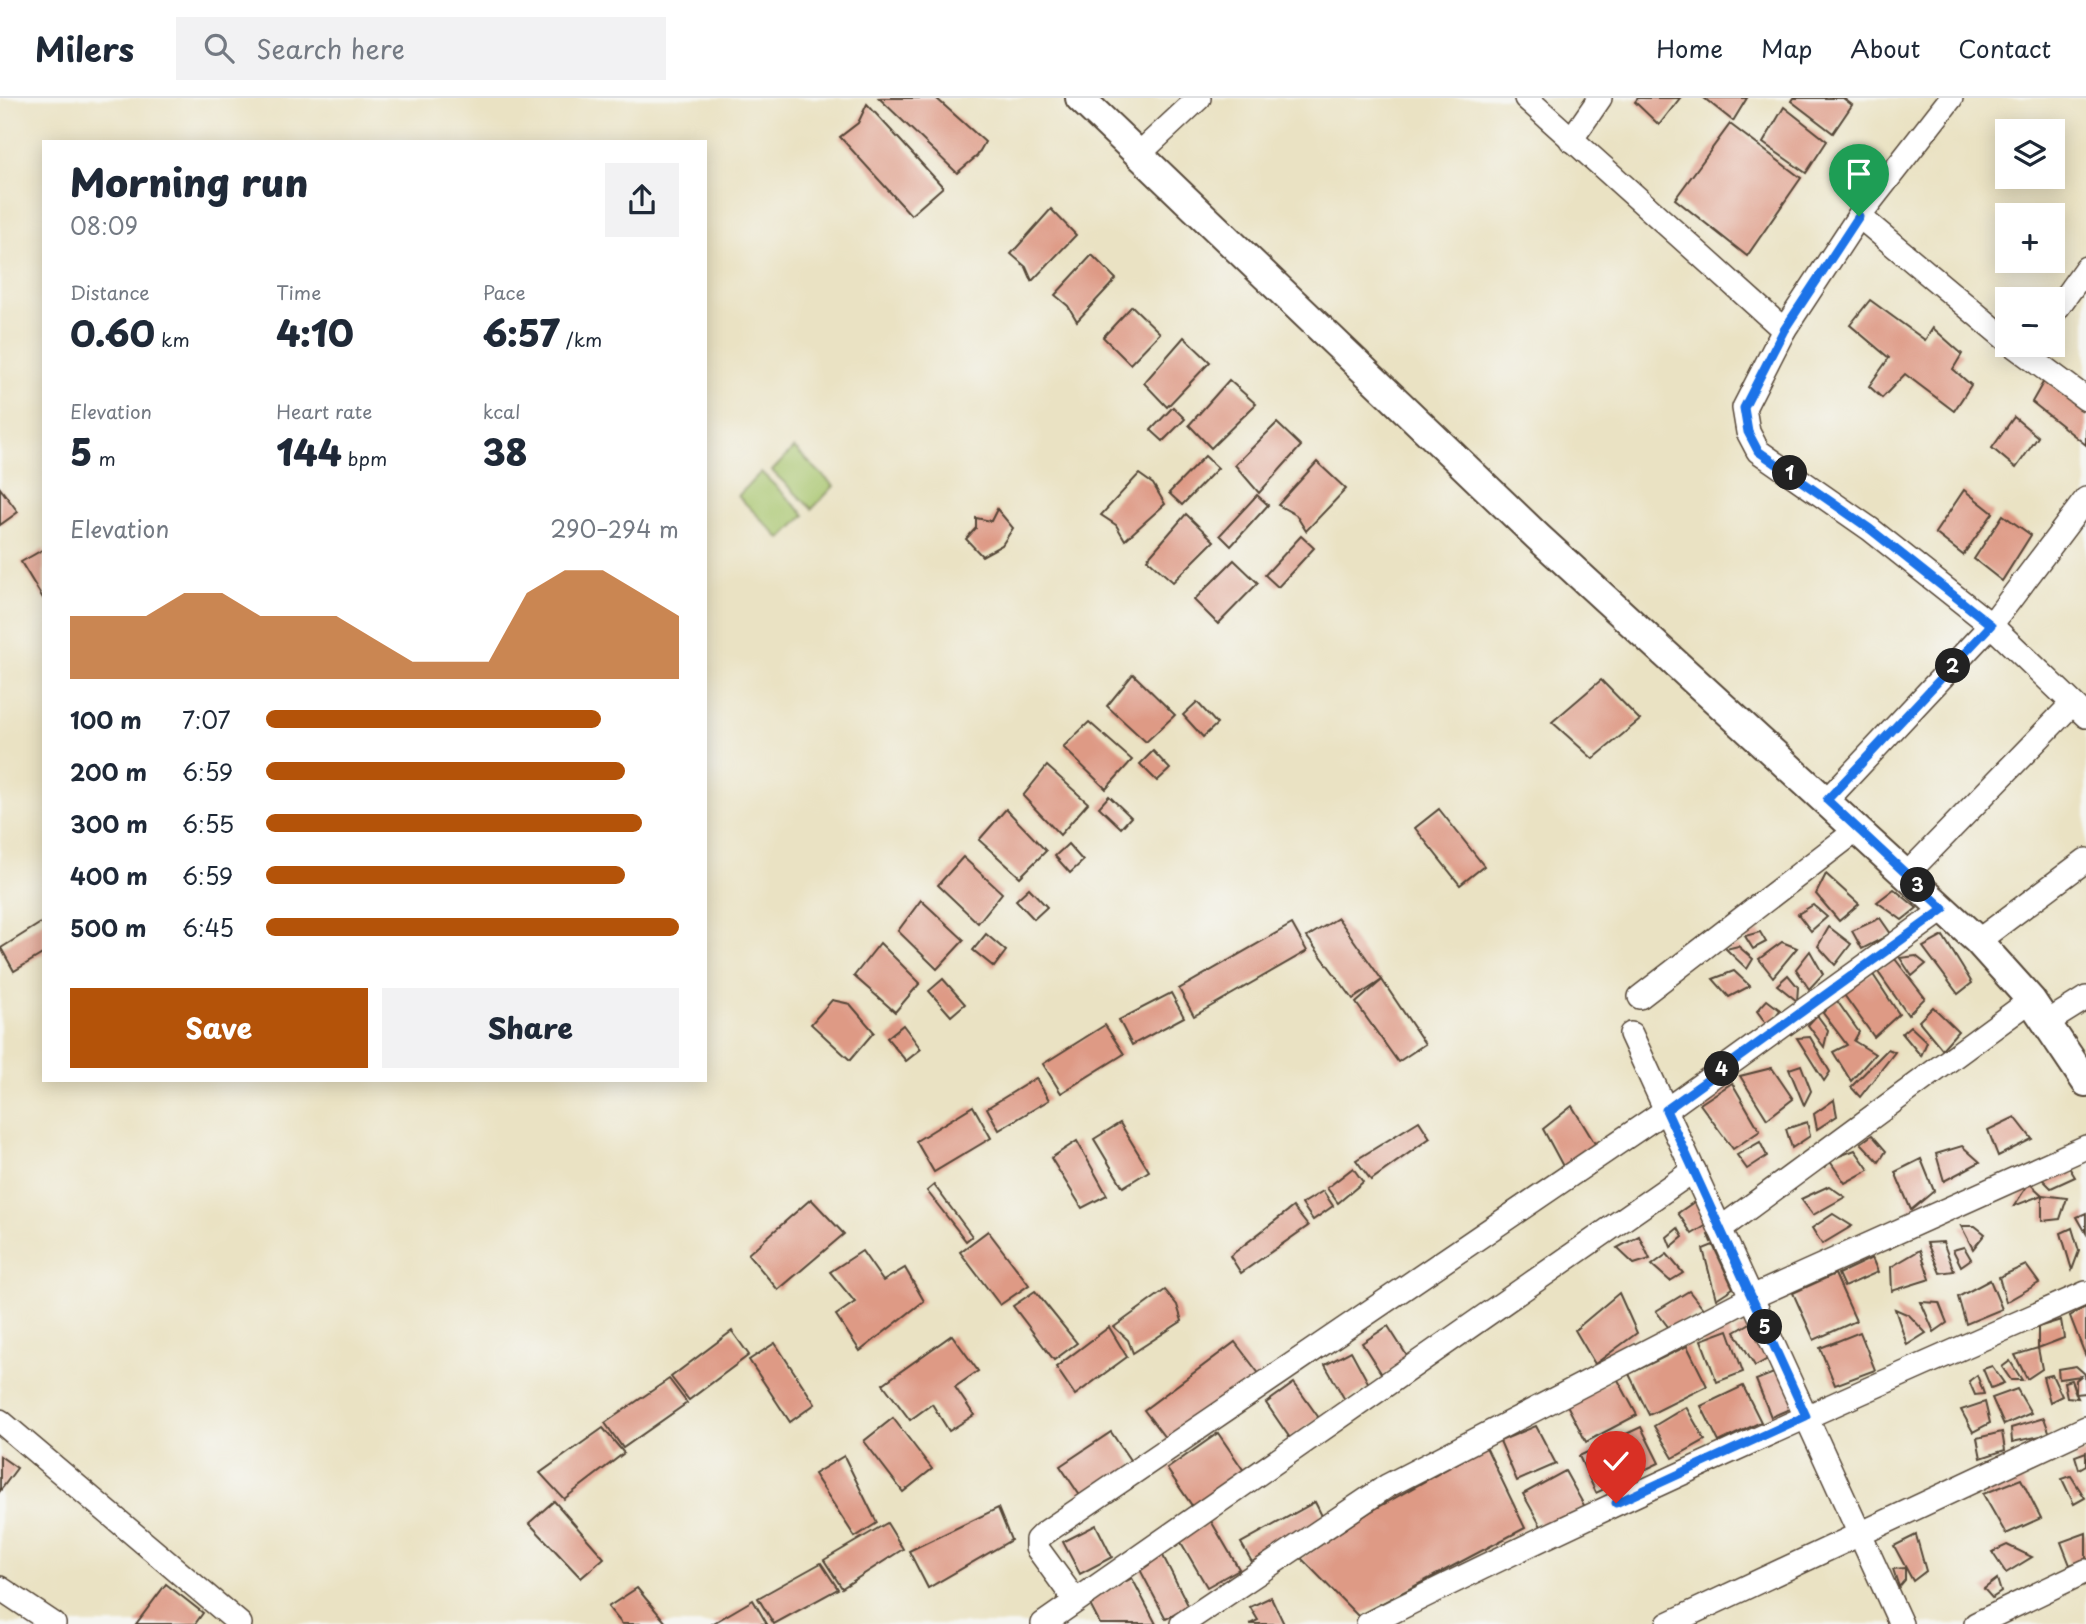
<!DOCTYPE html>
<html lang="en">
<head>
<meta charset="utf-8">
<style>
  :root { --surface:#fff; --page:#f2f2f3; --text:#1f2937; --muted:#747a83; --line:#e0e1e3; --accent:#b45309 }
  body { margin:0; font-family:"Playpen Sans",sans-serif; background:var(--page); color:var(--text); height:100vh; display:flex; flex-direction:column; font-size:26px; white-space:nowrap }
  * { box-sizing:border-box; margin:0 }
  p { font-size:23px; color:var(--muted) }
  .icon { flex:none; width:38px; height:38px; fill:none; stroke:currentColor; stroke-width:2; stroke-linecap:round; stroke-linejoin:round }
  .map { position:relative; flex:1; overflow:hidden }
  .drawer { position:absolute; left:42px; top:42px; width:665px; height:942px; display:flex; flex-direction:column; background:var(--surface); border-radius:0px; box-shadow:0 4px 18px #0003 }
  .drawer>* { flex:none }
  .controls { position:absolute; left:1995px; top:21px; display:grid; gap:14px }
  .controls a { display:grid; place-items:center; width:70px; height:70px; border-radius:0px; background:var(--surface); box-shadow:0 4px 18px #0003; font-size:35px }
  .pin { position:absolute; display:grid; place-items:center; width:60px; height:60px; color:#fff; margin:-72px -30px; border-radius:50% 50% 50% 0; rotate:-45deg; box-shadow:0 0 7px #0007 }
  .pin .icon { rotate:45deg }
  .km { position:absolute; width:35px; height:35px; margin:-18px; border-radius:50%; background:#222; color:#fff; font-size:19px; line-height:35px; text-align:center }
  .round { display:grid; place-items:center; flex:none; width:74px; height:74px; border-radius:0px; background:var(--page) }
  .head { display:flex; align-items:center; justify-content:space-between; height:119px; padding:0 28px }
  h1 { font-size:38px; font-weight:800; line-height:52px }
  .metrics { display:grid; grid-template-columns:repeat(3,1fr); gap:10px; height:119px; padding:7px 28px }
  .metrics div { display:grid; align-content:center }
  .metrics b { font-size:35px; font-weight:800 }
  .metrics small { font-size:19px; font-weight:400 }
  .metrics p { font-size:19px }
  .chart { height:196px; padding:14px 28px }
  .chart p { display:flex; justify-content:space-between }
  .chart svg { width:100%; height:126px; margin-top:7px; fill:var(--accent); opacity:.7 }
  .action { display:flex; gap:14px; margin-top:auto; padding:14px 28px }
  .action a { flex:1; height:80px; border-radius:0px; background:var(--accent); color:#fff; font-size:28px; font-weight:800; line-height:80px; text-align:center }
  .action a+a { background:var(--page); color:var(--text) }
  ul { padding:0 28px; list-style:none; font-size:23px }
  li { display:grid; grid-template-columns:112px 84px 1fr; align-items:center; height:52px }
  li i { height:18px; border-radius:9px; background:var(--accent) }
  header { display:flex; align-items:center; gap:42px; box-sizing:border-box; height:98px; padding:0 35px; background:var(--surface); border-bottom:2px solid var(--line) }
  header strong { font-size:33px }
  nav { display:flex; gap:38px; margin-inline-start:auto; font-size:24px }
  .search { width:490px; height:63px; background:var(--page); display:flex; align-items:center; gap:18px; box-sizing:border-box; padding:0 24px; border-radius:0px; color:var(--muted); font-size:26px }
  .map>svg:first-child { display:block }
  .green { fill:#a7c56d; stroke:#717846; stroke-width:2 }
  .building { fill:#de9a85 }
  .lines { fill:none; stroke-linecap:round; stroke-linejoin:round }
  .minor-casing { stroke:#554637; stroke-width:26 }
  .tertiary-casing { stroke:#554637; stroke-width:32 }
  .minor { stroke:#fff; stroke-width:23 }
  .tertiary { stroke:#fff; stroke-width:28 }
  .route-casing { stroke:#fff; stroke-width:14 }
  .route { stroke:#1a73e8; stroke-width:9 }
</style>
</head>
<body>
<header>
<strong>Milers</strong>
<div class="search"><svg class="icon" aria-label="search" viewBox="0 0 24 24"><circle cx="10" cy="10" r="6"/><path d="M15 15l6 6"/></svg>Search here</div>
<nav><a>Home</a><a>Map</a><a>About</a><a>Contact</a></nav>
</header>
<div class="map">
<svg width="2086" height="1526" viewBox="0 0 2086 1526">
  <rect width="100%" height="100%" fill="#f6f6f2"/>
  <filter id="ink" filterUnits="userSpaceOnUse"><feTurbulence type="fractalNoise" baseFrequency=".0143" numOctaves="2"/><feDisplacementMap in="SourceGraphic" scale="14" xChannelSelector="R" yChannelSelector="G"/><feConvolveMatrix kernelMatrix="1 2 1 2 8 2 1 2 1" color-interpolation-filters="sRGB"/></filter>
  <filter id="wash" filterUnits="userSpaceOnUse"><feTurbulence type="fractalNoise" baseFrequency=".00686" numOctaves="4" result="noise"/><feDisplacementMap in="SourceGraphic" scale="28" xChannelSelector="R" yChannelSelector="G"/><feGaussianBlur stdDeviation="1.57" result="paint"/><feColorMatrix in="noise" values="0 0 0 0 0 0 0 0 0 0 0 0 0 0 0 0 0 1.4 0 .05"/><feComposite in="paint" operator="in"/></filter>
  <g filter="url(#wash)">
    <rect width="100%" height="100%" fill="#eae2c3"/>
    <g class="green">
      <polygon points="794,350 834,388 812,411 772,373"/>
      <polygon points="761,374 805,417 781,441 738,398"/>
    </g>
    <g id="blocks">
      <g class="building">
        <polygon points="879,0 936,0 985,44 977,58 957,75"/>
        <polygon points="1638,0 1680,0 1659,27 1635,4"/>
        <polygon points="1704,0 1747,0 1733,23"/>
        <polygon points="1793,0 1843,0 1852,7 1833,35 1791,3"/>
        <polygon points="867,6 943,89 911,117 840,39 858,25"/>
        <polygon points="1784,9 1827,43 1806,75 1763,45"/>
        <polygon points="1730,26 1801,80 1747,158 1675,101"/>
        <polygon points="1051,111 1076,137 1032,183 1026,169 1011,156"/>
        <polygon points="1092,157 1116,181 1077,223 1068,208 1055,197"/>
        <polygon points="1870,202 1925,242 1933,230 1962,256 1953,271 1971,287 1954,313 1905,276 1882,300 1869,288 1889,260 1850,227"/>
        <polygon points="1132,208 1160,235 1130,266 1103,239"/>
        <polygon points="1184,239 1210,264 1167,309 1144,285"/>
        <polygon points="2045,281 2086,314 2086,347 2032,304"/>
        <polygon points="1229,282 1256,306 1211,350 1189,327"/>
        <polygon points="1173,309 1185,321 1163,343 1151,332"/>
        <polygon points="2014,319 2038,339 2016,370 1992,350"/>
        <polygon points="1277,325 1301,348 1259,395 1235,367"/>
        <polygon points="1205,358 1218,370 1182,407 1169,395"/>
        <polygon points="1317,364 1346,391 1306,433 1296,417 1278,407"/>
        <polygon points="1139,376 1153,386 1165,406 1125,442 1116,427 1101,417"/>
        <polygon points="0,390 18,414 0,427"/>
        <polygon points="1964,392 1993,415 1963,457 1935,435"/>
        <polygon points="1257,397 1268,407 1231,448 1220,437"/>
        <polygon points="997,411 1013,430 1002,447 982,458 966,441 976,430 976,420 991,423"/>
        <polygon points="1186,416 1214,443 1173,484 1147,461"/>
        <polygon points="2003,417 2031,437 2002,483 1974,461"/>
        <polygon points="1301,438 1314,450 1278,489 1265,477"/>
        <polygon points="44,451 44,502 21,464"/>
        <polygon points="1234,462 1258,485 1218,526 1194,502"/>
        <polygon points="1133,576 1175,617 1146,644 1107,608"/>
        <polygon points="1601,582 1640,622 1593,661 1552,624"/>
        <polygon points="1197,604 1217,626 1203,639 1183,617"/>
        <polygon points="1089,624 1132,662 1106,691 1063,649"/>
        <polygon points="1153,653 1170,671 1157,683 1140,666"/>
        <polygon points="1047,668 1088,705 1060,737 1023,698"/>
        <polygon points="1109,698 1131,719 1121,730 1099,709"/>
        <polygon points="1006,711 1046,753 1020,779 979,742"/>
        <polygon points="1439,711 1484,768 1460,787 1415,730"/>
        <polygon points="1068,746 1083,763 1070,775 1055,758"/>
        <polygon points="963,759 1002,795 978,825 938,787"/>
        <polygon points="1826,776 1859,806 1839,823 1816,796"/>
        <polygon points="1029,790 1047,809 1034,821 1016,802"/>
        <polygon points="1894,791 1917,810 1902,822 1877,804"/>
        <polygon points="921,802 964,842 937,871 898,833"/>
        <polygon points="1813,807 1827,819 1811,833 1798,816"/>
        <polygon points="1338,820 1382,882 1353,901 1307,839"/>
        <polygon points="1880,820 1891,836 1862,851 1852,833"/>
        <polygon points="44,823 44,855 14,873 1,850"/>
        <polygon points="1292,826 1307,853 1194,918 1179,891"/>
        <polygon points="1829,829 1851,846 1835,867 1818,848"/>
        <polygon points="1760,834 1766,844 1753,851 1745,838"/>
        <polygon points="986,836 1006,853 994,869 973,852"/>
        <polygon points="1943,838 1972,885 1958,896 1923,849"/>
        <polygon points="1782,844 1797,850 1773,879 1759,861"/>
        <polygon points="880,845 920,885 895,914 854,878"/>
        <polygon points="1738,848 1753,861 1747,871 1726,851"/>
        <polygon points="1810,853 1823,876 1809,891 1796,871"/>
        <polygon points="1916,858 1926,866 1912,878 1900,860"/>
        <polygon points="1895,861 1925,900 1908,917 1876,871"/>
        <polygon points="1734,873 1750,888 1729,899 1713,881"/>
        <polygon points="1872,875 1899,916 1874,939 1842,894"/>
        <polygon points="1788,877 1798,889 1797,903 1777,887"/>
        <polygon points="943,881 965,906 951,918 929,893"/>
        <polygon points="1382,882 1425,946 1398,964 1356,905"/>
        <polygon points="1171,895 1184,919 1132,947 1119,922"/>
        <polygon points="1835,900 1859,934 1854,943 1875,956 1851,983 1833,954 1847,947 1823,915"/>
        <polygon points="832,902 850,906 874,934 850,962 811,926"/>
        <polygon points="1767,902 1780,912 1768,928 1757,913"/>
        <polygon points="1933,909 1958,933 1942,951 1919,923"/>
        <polygon points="1817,917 1828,932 1824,949 1808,927"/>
        <polygon points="903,927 921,951 906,963 887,940"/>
        <polygon points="1105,927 1124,956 1061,995 1043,966"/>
        <polygon points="1910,928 1927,944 1921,958 1902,935"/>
        <polygon points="1810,939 1830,974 1824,983 1797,940"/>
        <polygon points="1888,951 1895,954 1860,999 1851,989"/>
        <polygon points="1801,967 1811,993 1804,1007 1789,971"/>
        <polygon points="1772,970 1793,1001 1767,1021 1740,978"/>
        <polygon points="1036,980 1049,1002 999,1032 987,1010"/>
        <polygon points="1732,985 1760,1033 1733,1051 1700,1006"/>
        <polygon points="1834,1002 1837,1018 1817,1031 1814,1016"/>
        <polygon points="973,1008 991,1040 934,1074 916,1043"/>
        <polygon points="1572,1008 1597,1049 1565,1072 1543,1031"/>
        <polygon points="2015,1019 2032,1041 1998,1058 1988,1032"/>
        <polygon points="1419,1023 1430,1040 1371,1082 1356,1062"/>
        <polygon points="1807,1024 1810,1038 1792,1050 1786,1031"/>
        <polygon points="1120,1025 1149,1073 1123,1089 1094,1041"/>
        <polygon points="1872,1037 1886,1053 1879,1064 1861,1045"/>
        <polygon points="1077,1043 1107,1097 1082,1110 1051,1060"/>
        <polygon points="1760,1044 1767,1058 1747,1071 1737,1057"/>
        <polygon points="1962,1048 1980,1064 1944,1083 1936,1056"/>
        <polygon points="1855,1052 1869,1072 1845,1085 1829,1062"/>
        <polygon points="1921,1061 1934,1093 1911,1112 1895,1074"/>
        <polygon points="2067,1066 2075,1079 2051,1090 2038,1077"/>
        <polygon points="1353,1070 1363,1084 1338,1105 1327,1090"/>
        <polygon points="2029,1085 2042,1097 2014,1108"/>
        <polygon points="934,1087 972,1138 966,1143 927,1093"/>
        <polygon points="1829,1088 1845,1099 1813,1117 1801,1101"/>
        <polygon points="1323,1093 1333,1108 1313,1122 1302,1106"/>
        <polygon points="2042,1097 2067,1100 2060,1121 2042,1123"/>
        <polygon points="1700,1100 1723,1137 1711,1144 1708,1137 1712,1135 1707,1127 1692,1136 1678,1115"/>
        <polygon points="811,1101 844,1136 778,1192 748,1156"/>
        <polygon points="1293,1109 1308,1128 1241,1175 1230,1158"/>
        <polygon points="2086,1115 2086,1135 2077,1119"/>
        <polygon points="1833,1116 1852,1128 1822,1146 1812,1130"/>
        <polygon points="1961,1128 1975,1128 1985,1136 1973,1151"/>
        <polygon points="1678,1130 1683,1139 1671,1149 1667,1139"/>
        <polygon points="2072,1130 2079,1153 2072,1172 2061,1135"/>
        <polygon points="988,1133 1029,1187 1000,1207 960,1154"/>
        <polygon points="1639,1138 1650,1161 1634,1166 1617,1150"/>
        <polygon points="1943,1144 1954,1173 1940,1175 1927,1145"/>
        <polygon points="1713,1147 1733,1190 1716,1201 1703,1151"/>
        <polygon points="1964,1149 1971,1161 1961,1168 1953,1152"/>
        <polygon points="1920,1152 1930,1181 1892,1193 1891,1169"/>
        <polygon points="862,1153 883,1183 905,1170 924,1203 860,1253 836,1217 855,1204 830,1174"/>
        <polygon points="1667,1156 1683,1175 1670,1183 1652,1167"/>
        <polygon points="1872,1160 1878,1174 1844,1189 1838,1176"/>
        <polygon points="2026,1167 2039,1185 2006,1204 1999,1179"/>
        <polygon points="1835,1176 1856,1223 1814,1242 1793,1195"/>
        <polygon points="1990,1182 2002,1211 1966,1226 1958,1199"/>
        <polygon points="1165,1192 1177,1207 1182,1223 1133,1255 1128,1242 1114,1229"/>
        <polygon points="1035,1193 1077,1245 1054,1262 1013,1208"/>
        <polygon points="1689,1193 1704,1212 1669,1230 1656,1213"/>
        <polygon points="1619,1195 1637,1235 1595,1266 1575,1232"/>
        <polygon points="1921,1204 1939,1205 1947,1225 1934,1234"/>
        <polygon points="2086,1209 2086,1259 2070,1218"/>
        <polygon points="1895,1211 1909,1217 1926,1235 1907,1247"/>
        <polygon points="2061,1222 2064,1240 2038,1250 2038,1229"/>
        <polygon points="1754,1223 1773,1258 1755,1268 1735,1234"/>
        <polygon points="1388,1228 1409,1261 1383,1278 1362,1245"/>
        <polygon points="1109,1229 1127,1259 1075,1297 1056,1269"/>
        <polygon points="1728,1232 1743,1274 1717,1284 1701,1242"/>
        <polygon points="732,1233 749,1257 689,1302 671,1279"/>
        <polygon points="1860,1234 1875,1272 1835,1287 1820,1250"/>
        <polygon points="952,1237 978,1273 955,1289 974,1317 949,1333 932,1306 910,1322 883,1286"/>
        <polygon points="1235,1244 1260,1277 1169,1345 1144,1312"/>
        <polygon points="775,1245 815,1306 790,1324 749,1262"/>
        <polygon points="1687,1248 1707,1288 1649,1317 1629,1276"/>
        <polygon points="2038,1250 2042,1271 2027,1281 2015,1257"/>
        <polygon points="1351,1253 1370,1288 1345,1302 1325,1267"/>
        <polygon points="2010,1263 2022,1282 2011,1282 2002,1269"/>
        <polygon points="1992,1268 2004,1285 1991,1290 1983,1271"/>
        <polygon points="2076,1268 2085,1276 2086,1295 2076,1296 2076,1282 2081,1278 2059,1281 2058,1271"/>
        <polygon points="1784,1271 1799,1307 1771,1319 1756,1282"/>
        <polygon points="1977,1277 1984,1296 1975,1297 1969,1283"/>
        <polygon points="2052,1277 2062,1298 2050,1304 2043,1279"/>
        <polygon points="1617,1280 1637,1317 1586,1344 1567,1307"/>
        <polygon points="669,1281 687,1305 623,1350 605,1325"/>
        <polygon points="2071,1282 2076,1296 2078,1300 2067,1299 2064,1284"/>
        <polygon points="1294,1285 1319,1320 1290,1340 1266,1305"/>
        <polygon points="1743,1288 1761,1324 1719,1344 1701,1308"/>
        <polygon points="2017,1291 2031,1315 2004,1327 1992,1300"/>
        <polygon points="1985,1304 1990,1325 1973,1334 1961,1312"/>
        <polygon points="1686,1309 1705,1342 1673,1360 1654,1328"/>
        <polygon points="893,1320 932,1371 903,1394 864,1343"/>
        <polygon points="2044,1320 2050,1336 2012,1344 2011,1330"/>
        <polygon points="1536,1328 1556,1366 1517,1383 1500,1343"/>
        <polygon points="1641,1329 1659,1365 1596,1395 1579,1358"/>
        <polygon points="603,1330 624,1355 564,1401 540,1375"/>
        <polygon points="1111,1334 1134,1368 1083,1402 1060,1368"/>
        <polygon points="2002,1334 2005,1352 1981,1360 1977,1340"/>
        <polygon points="1218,1335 1244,1373 1193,1409 1167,1371"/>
        <polygon points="1486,1349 1525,1430 1358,1518 1301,1460 1370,1414"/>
        <polygon points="2086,1354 2086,1367 2079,1371 2075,1358"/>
        <polygon points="0,1358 17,1370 0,1393"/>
        <polygon points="844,1358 877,1425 855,1439 814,1376"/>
        <polygon points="1565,1373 1585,1409 1543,1432 1523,1396"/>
        <polygon points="2071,1378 2085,1400 2074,1406 2062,1381"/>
        <polygon points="2021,1381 2041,1420 2006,1436 1983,1396"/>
        <polygon points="554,1403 604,1460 581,1480 529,1425"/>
        <polygon points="1315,1404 1325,1424 1252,1464 1241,1445"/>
        <polygon points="998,1410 1011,1442 928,1490 909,1453"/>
        <polygon points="1211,1423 1239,1471 1207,1489 1179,1441"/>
        <polygon points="887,1425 903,1451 842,1490 824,1462"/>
        <polygon points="1096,1427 1112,1459 1080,1476 1063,1444"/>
        <polygon points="2086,1435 2086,1461 2070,1467 2061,1444"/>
        <polygon points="1916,1437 1926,1473 1913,1483 1894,1448"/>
        <polygon points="2007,1447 2032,1459 2006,1475 1992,1454"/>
        <polygon points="1160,1452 1189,1509 1166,1521 1136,1464"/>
        <polygon points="821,1465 838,1491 774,1526 758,1500"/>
        <polygon points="1905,1470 1905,1482 1899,1489 1893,1471"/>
        <polygon points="1132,1480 1156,1526 1100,1526 1088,1503"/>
        <polygon points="1997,1481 2001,1494 1992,1500 1984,1491"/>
        <polygon points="166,1486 203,1515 195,1526 136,1526"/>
        <polygon points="637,1490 667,1526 622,1526 608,1509"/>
        <polygon points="1271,1499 1284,1526 1250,1526 1258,1522 1250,1509"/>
        <polygon points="753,1502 767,1526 712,1526"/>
      </g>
    </g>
  </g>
  <g filter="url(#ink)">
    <use href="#blocks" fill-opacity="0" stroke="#554637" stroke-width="2"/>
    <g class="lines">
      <defs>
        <g id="minor">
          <polyline points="1526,0 1784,232 1859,118 1951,0"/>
          <polyline points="1571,42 1600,0"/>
          <polyline points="1140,55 1199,0"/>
          <polyline points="1859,118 2007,242"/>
          <polyline points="2053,216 2086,170"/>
          <polyline points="1784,232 1744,310 1748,334 1758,353 1870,431 1991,527 2086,618"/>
          <polyline points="2013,247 2086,301"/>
          <polyline points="1827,702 1991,527 2086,401"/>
          <polyline points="1907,776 2072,606"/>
          <polyline points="1978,843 2086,762"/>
          <polyline points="1640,899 1858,731"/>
          <polyline points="2046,925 2086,900"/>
          <polyline points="1631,936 1901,1526"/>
          <polyline points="1720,1131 2031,902"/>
          <polyline points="0,1323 240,1526"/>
          <polyline points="0,1490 54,1526"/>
          <polyline points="1075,1502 1037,1450 1037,1442 1043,1436 1666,1012 1944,811"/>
          <polyline points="1043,1526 1694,1072"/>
          <polyline points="1182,1526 1387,1388 1752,1199 2086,1049"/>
          <path d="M 1368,1526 C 1604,1407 1845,1301 2086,1195"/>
          <polyline points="1668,1526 2086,1330"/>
          <polyline points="1976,1526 2086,1473"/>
        </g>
        <polyline id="tertiary" points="1080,0 1538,439 1978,843 2031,902 2086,984"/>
      </defs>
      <use href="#minor" class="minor-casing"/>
      <use href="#tertiary" class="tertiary-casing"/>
      <use href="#minor" class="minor"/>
      <use href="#tertiary" class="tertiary"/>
    </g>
  </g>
  <g class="lines" filter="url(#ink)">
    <defs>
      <polyline id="route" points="1616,1405 1806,1318 1666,1012 1944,811 1827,702 1991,527 1870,431 1758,353 1748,334 1744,310 1784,232 1859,118"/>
    </defs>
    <use href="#route" class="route-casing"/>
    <use href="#route" class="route"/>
  </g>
</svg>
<div class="controls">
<a><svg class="icon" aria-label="layers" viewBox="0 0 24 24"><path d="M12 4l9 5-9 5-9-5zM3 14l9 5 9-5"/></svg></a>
<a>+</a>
<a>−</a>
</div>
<div class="pin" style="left:1859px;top:118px;background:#1e9e55"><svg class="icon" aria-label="arrive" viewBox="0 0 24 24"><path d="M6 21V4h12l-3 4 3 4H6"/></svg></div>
<div class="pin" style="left:1616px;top:1405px;background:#d93025"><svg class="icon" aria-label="check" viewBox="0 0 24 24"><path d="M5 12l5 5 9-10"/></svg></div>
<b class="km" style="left:1790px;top:375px">1</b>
<b class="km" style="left:1953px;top:568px">2</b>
<b class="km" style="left:1918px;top:787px">3</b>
<b class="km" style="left:1722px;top:971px">4</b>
<b class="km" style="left:1765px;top:1229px">5</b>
<section class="drawer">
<div class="head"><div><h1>Morning run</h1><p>08:09</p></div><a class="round"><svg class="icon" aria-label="share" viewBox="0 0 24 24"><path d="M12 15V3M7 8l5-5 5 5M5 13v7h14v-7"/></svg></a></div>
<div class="metrics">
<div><p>Distance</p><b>0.60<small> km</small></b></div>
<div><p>Time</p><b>4:10</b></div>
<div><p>Pace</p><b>6:57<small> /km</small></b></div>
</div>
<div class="metrics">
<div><p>Elevation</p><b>5<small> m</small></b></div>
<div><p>Heart rate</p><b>144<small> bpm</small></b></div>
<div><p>kcal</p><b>38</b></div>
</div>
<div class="chart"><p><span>Elevation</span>290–294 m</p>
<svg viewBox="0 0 160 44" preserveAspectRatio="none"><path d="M0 44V22L10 22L20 22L30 14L40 14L50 22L60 22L70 22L80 30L90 38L100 38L110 38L120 14L130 6L140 6L150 14L160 22V44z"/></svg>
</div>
<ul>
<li><b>100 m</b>7:07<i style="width:81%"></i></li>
<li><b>200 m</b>6:59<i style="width:87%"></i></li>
<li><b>300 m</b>6:55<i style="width:91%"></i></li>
<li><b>400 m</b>6:59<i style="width:87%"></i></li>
<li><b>500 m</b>6:45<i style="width:100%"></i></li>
</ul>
<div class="action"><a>Save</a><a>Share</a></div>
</section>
</div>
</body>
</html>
